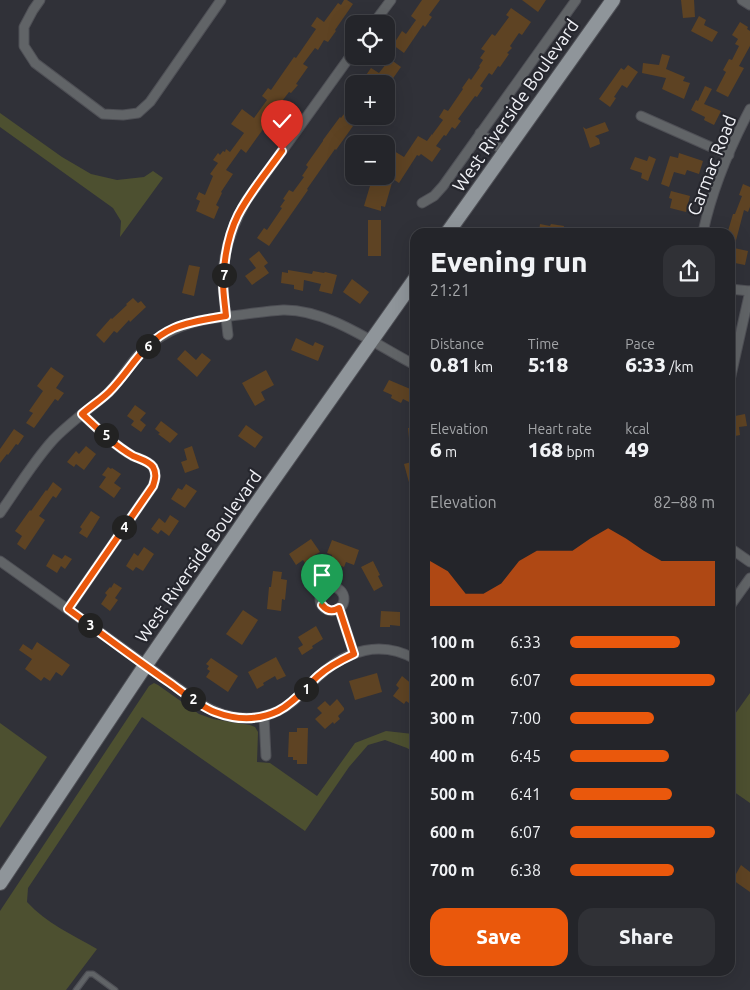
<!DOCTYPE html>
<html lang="en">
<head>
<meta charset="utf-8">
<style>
  :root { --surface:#24252a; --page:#303136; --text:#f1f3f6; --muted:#a3a5a8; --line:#414247; --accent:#ea580c }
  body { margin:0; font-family:Ubuntu,sans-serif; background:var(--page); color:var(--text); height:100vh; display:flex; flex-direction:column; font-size:19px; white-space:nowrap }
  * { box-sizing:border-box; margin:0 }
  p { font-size:16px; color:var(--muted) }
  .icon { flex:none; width:28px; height:28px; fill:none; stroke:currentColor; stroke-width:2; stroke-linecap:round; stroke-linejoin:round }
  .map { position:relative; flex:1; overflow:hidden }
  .drawer { position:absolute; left:410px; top:228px; width:325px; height:748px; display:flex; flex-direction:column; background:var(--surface); border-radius:15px; box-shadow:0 5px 20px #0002,0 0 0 1px var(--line) }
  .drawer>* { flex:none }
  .controls { position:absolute; left:345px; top:15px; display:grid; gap:10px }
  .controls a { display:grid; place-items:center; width:50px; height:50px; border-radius:10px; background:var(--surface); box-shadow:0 5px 20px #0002,0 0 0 1px var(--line); font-size:25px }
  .pin { position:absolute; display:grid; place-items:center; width:42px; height:42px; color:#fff; margin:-51px -21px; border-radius:50% 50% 50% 0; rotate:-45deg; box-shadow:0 0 5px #0007 }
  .pin .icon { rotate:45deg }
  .km { position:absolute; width:25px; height:25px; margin:-12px; border-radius:50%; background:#222; color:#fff; font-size:14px; line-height:25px; text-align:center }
  .round { display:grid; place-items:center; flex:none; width:52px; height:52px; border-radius:15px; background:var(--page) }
  .head { display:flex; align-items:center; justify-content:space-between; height:85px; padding:0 20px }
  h1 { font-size:28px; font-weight:800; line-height:38px }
  .stats { display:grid; grid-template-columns:repeat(3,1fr); gap:8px; height:85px; padding:5px 20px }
  .stats div { display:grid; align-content:center }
  .stats b { font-size:21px; font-weight:800 }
  .stats small { font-size:14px; font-weight:400 }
  .stats p { font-size:14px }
  .chart { height:140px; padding:10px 20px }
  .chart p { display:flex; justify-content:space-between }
  .chart svg { width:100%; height:90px; margin-top:5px; fill:var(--accent); opacity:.7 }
  .primary-button { display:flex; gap:10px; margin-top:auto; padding:10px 20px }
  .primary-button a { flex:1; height:58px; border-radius:15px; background:var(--accent); color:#fff; font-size:20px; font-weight:800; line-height:58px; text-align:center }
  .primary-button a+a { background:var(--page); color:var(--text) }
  ul { padding:0 20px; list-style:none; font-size:16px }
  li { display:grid; grid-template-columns:80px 60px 1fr; align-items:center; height:38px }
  li i { height:12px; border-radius:6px; background:var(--accent) }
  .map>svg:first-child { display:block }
  .green { fill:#4d5030 }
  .building { fill:#5e4323 }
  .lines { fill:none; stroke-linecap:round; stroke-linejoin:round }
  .service-casing { stroke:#4f5056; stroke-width:7 }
  .minor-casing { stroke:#4f5056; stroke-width:11 }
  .primary-casing { stroke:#4f5056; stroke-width:16 }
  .service { stroke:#616467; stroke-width:4.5 }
  .minor { stroke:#616467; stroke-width:9 }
  .primary { stroke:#8f959a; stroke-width:14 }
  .route-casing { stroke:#fff; stroke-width:10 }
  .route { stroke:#ea580c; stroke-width:6 }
  .labels { text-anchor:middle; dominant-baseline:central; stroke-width:4.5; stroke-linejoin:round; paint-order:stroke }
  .street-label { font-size:18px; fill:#f0f1f6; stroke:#26272e }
</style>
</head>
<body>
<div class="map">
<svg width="750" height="990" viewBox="0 0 750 990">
  <rect width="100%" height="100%" fill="#303138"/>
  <g class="green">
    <polygon points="0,113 62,157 91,174 117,180 144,177 153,171 163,178 120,237 121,221 113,208 0,127"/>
    <path d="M 154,683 L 158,685 L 199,714 L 213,719 L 250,725 L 255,727 L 258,732 L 257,762 L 270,763 L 317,796 L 355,743 L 386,731 L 413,734 L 415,736 L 415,753 L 407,748 L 385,740 L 368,745 L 349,767 L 305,831 L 142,717 L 28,888 L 27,902 C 46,923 73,935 97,949 L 66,990 L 0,990 L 0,911 L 149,686 Z"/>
    <polygon points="750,693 750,803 730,789 730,721"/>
    <polygon points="0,723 47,757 0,828"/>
  </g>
  <g class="building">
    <polygon points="344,0 347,0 353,4 335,30 336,31 328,42 324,40 318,50 315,48 303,64 308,67 296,84 298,85 291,93 289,92 276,109 280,113 273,123 269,121 246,153 241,149 226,170 233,174 221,192 222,193 216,205 219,207 214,219 196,211 200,201 196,199 199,192 205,195 213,176 210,174 218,163 213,160 218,153 220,155 223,151 225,152 226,149 230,152 244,133 231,124 242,109 254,118 267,100 262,96 268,88 271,90 294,57 296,58 316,29 311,26 317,17 324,22 338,3 341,5"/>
    <polygon points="422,0 440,0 429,15 432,17 425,27 423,25 404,53 393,45 402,31 406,34 416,20 411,16"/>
    <polygon points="522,0 546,0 538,12"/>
    <polygon points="681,0 694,0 695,17 683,18"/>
    <polygon points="511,8 531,22 522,35 519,33 510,46 512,48 507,53 509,54 500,67 498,66 492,75 489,73 480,86 483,88 477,97 475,96 458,119 461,121 455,129 452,127 446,136 444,135 436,146 441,149 432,162 421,154 419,156 417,155 399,183 393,179 385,207 381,206 381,211 364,206 372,179 386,183 395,170 386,164 394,151 404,157 418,136 427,141 432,134 432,135 443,120 439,117 444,109 448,111 463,89 462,88 469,78 471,80 480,67 479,66 483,60 480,58 485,51 481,49 492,34 495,36 509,17 506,15"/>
    <polygon points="699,16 706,20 704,25 718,32 712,42 691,31"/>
    <polygon points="740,22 748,27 747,29 750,31 750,46 739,66 744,68 728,97 716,91 726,72 723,70 729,59 732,60 739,46 735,44 738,39 732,35"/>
    <polygon points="662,54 670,56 666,69 685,77 683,81 690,83 684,99 662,89 666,78 642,73 643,63 659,65"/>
    <polygon points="390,59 401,67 389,84 372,84 364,78 371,68 379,73"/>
    <polygon points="628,65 638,72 627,88 622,85 614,97 616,98 610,107 599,99 621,68 624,70"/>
    <polygon points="705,86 712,89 704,104 721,111 714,125 704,120 705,117 691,110 696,100 698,101"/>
    <polygon points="354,101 354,116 359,116 352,125 353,126 336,150 335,149 307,189 308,190 269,246 257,238 264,228 267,230 282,208 280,207 285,200 283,199 289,190 293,192 304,177 302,176 308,167 306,165 323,141 323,140 340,117 341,118"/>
    <polygon points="605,122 609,131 595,136 599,139 600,144 590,148 583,127 586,129"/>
    <polygon points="679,153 703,161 699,174 687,170 685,175 674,172 669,187 661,184 670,156 678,158"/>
    <polygon points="649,156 656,159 648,181 641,178 642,173 630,169 635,157 647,161"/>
    <polygon points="743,184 750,187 750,207 748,212 744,210 734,248 748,251 745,265 730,262 730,231 728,231 733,214 735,214 742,196 739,195"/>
    <polygon points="671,191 690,196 686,212 670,208 672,199 669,198"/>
    <rect x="368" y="220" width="13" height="36"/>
    <polygon points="540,224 550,226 551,224 564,226 563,232 539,232"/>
    <polygon points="259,251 268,263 264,266 269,273 252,285 245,276 256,268 249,259"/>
    <polygon points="189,265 200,267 194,296 182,293"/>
    <polygon points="288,270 312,274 313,271 324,273 325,272 337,275 332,294 319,291 321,284 304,280 303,291 294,289 294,285 281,283 282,272 288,273"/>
    <polygon points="352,279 369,292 360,304 343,292"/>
    <polygon points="133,298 138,303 141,301 146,307 130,322 129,320 117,333 114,331 104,343 96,335 111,318 112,319 127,305 126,304"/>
    <polygon points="296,338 313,346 315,342 324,346 318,361 291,350"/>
    <polygon points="185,350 196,360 202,353 211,360 197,377 177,359"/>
    <polygon points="51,367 64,376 56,388 64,393 58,401 55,399 34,428 26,423 33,413 29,411 43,391 37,386"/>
    <polygon points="266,370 274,385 261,392 265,400 255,406 242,383"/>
    <polygon points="389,380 415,391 415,400 413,404 403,399 401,403 391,398 392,395 383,391"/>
    <polygon points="135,405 146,413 140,420 146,425 141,432 131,425 134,421 127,416"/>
    <polygon points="745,414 747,426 739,427 740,435 730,437 730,417"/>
    <polygon points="161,421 178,434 170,443 158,434 160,433 155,429"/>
    <polygon points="246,425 263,437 255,448 238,436"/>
    <polygon points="408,428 415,428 415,449 410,449"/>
    <polygon points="14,429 24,436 18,445 16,444 8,455 7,454 0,463 0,449"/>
    <polygon points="86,446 96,454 84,470 76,464 74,467 67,462 76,451 79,454"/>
    <polygon points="192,446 199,468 185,473 181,462 187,460 184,449"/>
    <polygon points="415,461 415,497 413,497 404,464"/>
    <polygon points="108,467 111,469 112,468 121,474 114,483 121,488 114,498 99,487 106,477 102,475"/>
    <polygon points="53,482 62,489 56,498 53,496 39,516 45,520 25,550 17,544 22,536 15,531 30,510 31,511 46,490 47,491"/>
    <polygon points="186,484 197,491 185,508 171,499 178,488 182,490"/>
    <polygon points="91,511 100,517 87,538 79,533 82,529 80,527"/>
    <polygon points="170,515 179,521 169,536 161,530 158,534 151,529 159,518 165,523"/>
    <polygon points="311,539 320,552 313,556 317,562 308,568 303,560 296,565 289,554"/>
    <polygon points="332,540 359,550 354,565 346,562 344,567 330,562 332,555 327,553"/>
    <polygon points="144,547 154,554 143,571 136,567 133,571 126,566 134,553 138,556"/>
    <polygon points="53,554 62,559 65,555 72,559 65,569 61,566 57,573 46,566"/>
    <polygon points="373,561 380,575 378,576 383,586 374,591 361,567"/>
    <polygon points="273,571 282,572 281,579 287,580 285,600 282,599 281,611 267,609 269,587 271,587"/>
    <polygon points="114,583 122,588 115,598 118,600 110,611 101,604 107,595 105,593 110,587 111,588"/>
    <polygon points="243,610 258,620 242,645 226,634"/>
    <polygon points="381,611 400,612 400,626 390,625 390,627 380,627"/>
    <polygon points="316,626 323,639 312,646 313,648 302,655 298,648 303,645 298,637"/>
    <polygon points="37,642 70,665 62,676 56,672 50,681 44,677 41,681 25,669 32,659 19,650 23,644 32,650"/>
    <polygon points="276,657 286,676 277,680 275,676 263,683 264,685 257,689 248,672"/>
    <polygon points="211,658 238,676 228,692 206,677 210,671 207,669 209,666 206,664"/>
    <polygon points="377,673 382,692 355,700 349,681"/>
    <polygon points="402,676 413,685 410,690 415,693 415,707 406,701 404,704 393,696 399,688 396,685"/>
    <polygon points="337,699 344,708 344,710 338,716 340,719 334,724 333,722 325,729 315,719 322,713 317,708 325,701 330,706"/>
    <polygon points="297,728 308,728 307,764 297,764 297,760 293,760 293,757 288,757 289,732 297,732"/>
    <polygon points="741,865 750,872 750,892 730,878 730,870 736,874"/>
  </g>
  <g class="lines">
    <defs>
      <polyline id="service" points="76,990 88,974 93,974 115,990"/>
      <g id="minor">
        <polyline points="40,0 33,10 24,27 24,46 35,63 103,114 123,115 138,113 150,102 221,0"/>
        <polyline points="742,0 750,5"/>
        <polyline points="373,24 391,0"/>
        <polyline points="641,116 729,155"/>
        <polyline points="480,133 505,152"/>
        <polyline points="422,203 434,196 443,186 576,0"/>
        <path d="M 703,232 C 712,190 730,147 750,109"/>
        <polyline points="730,289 750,291"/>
        <path d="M 228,335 C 226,318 224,301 223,284 C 222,255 232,226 246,201 L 354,51"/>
        <polyline points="730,380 750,291"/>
        <path d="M 0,513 C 17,489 33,462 53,440 C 70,422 90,409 108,393 C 124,377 134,355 153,342 C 177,324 201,319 231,316 C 248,314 266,311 283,310 C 328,309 376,345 415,365"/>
        <polyline points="730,548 750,562"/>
        <path d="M 0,561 L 199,703 C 232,724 269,724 298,697 C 306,690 312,681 320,675 C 347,650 381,640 415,659"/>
        <circle cx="332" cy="599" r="12"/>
        <polyline points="730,606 750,578"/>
        <polyline points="339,608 354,654"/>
        <path d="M 68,609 L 153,486 C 155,480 157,474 153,467 C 149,461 140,459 133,456 C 114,445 98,429 82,414"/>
        <polyline points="264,717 266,756"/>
      </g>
      <g id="primary">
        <polyline points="448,232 613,0"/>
        <polyline points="0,883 145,666 252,510 415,279"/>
      </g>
    </defs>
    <use href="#service" class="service-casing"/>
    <use href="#minor" class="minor-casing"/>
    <use href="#primary" class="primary-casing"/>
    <use href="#service" class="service"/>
    <use href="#minor" class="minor"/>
    <use href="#primary" class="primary"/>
  </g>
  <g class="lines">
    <defs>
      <path id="route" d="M 282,151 C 267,172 250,192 238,215 C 228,235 224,259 223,282 C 223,293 225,305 226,316 C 208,319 191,321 174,328 C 142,342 132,369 109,392 C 101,400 91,406 82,414 C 98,429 114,445 133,456 C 140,459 149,461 153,467 C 157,474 155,480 153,486 L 68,609 C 102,634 135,659 170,683 C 184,693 199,706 215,712 C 236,720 257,721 278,711 C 294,703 305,688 318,676 C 329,666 341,660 354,654 L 339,608 C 332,612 327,611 322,605"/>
    </defs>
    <use href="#route" class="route-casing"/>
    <use href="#route" class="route"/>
  </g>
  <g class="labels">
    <g class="street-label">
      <text transform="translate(515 105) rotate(-55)">West Riverside Boulevard</text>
      <text transform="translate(711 165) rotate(-69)">Carmac Road</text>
      <text transform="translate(198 556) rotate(-55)">West Riverside Boulevard</text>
    </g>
  </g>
</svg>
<div class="controls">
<a><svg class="icon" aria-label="locate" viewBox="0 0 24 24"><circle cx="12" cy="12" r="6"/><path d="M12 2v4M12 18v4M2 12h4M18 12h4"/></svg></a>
<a>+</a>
<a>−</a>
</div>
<div class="pin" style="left:322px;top:605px;background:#1e9e55"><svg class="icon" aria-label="arrive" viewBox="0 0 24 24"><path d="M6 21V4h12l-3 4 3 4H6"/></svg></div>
<div class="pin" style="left:282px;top:151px;background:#d93025"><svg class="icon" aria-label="check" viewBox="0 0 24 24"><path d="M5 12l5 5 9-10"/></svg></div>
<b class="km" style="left:306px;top:689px">1</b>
<b class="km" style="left:193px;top:699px">2</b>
<b class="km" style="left:90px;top:625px">3</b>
<b class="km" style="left:124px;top:527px">4</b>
<b class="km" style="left:106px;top:435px">5</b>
<b class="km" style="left:148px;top:346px">6</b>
<b class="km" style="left:224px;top:275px">7</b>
<section class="drawer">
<div class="head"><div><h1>Evening run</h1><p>21:21</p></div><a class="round"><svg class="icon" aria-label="share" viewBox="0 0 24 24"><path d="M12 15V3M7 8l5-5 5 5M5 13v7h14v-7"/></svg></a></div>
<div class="stats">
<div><p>Distance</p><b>0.81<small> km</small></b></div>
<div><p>Time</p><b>5:18</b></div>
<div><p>Pace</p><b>6:33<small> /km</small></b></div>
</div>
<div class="stats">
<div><p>Elevation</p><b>6<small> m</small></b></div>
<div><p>Heart rate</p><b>168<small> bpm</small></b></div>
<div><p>kcal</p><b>49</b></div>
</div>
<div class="chart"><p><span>Elevation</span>82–88 m</p>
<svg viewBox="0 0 160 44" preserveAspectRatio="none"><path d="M0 44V22L10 27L20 38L30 38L40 33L50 22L60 17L70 17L80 17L90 11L100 6L110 11L120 17L130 22L140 22L150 22L160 22V44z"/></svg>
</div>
<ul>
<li><b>100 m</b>6:33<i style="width:76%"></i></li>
<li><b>200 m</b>6:07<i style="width:100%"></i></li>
<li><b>300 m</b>7:00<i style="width:58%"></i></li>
<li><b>400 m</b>6:45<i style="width:68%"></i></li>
<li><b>500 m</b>6:41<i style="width:70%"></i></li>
<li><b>600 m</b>6:07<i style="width:100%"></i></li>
<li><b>700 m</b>6:38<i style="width:72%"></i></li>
</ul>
<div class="primary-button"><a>Save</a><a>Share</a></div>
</section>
</div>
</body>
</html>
